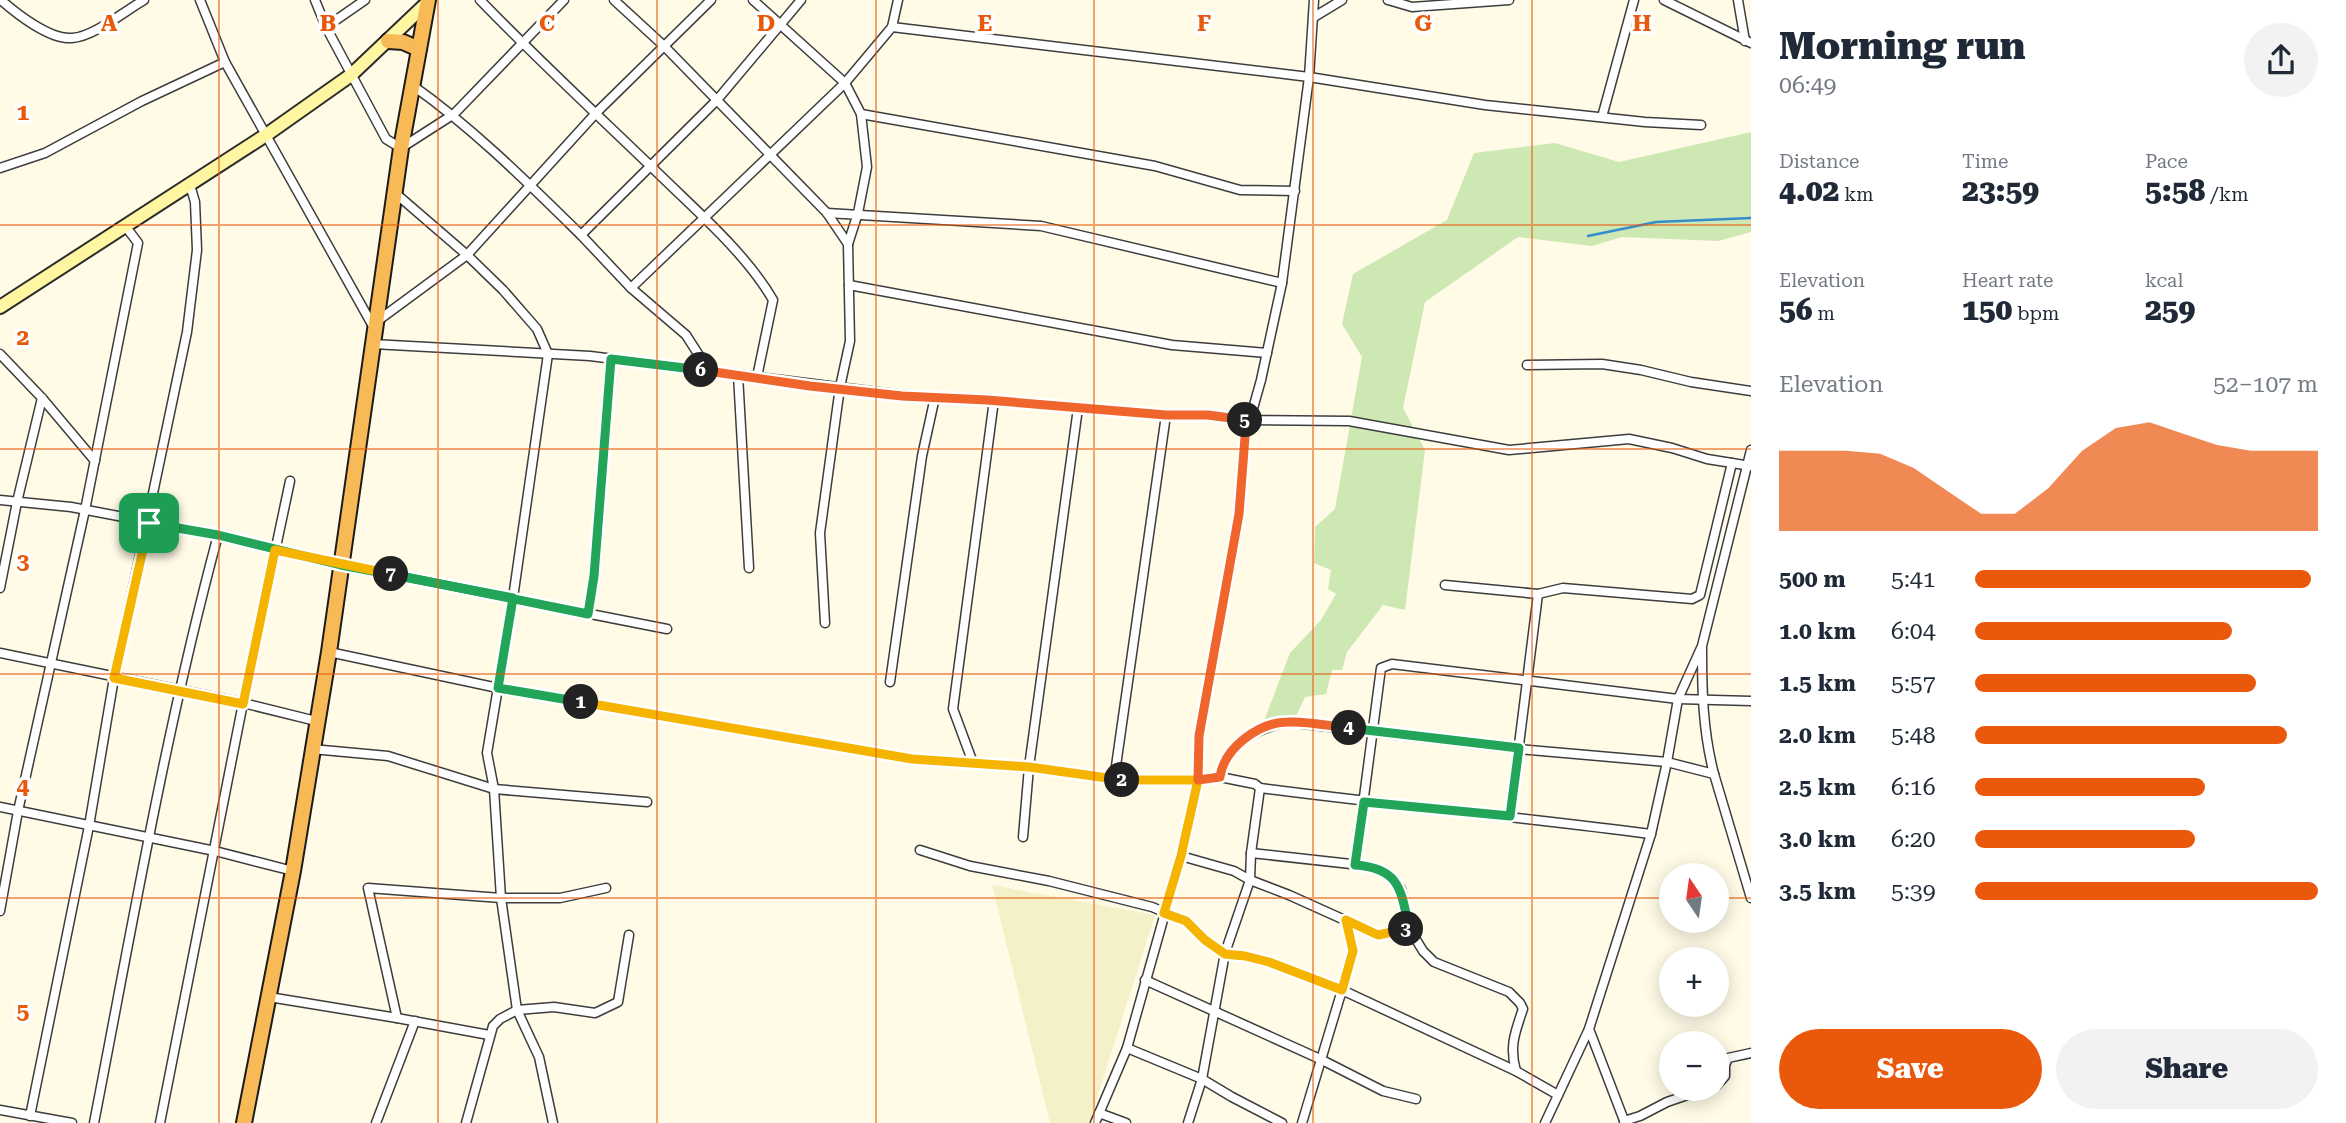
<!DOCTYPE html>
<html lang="en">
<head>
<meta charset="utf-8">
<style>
  :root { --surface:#fff; --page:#f2f2f3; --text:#1f2937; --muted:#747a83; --accent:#ea580c }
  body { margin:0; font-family:"Roboto Serif",serif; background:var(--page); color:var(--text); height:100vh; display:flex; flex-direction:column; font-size:26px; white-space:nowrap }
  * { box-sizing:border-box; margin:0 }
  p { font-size:23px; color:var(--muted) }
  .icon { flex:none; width:38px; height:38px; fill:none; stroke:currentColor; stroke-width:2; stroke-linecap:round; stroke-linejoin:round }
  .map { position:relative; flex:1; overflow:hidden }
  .panel { display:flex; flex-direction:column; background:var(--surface); width:595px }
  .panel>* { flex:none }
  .needle { width:46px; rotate:347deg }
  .tools { position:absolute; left:1659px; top:863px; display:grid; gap:14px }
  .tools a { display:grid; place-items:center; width:70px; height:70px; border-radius:50%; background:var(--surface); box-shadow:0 4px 18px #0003; font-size:35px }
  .pin { position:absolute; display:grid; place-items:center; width:60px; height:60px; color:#fff; margin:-30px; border-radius:14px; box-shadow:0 4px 10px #0006 }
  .km { position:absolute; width:35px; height:35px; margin:-18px; border-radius:50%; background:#222; color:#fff; font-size:19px; line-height:35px; text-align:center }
  .round { display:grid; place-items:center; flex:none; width:74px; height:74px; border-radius:37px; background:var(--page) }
  .head { display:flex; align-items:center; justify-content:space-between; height:119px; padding:0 28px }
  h1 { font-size:38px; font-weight:800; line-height:52px }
  .metrics { display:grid; grid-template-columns:repeat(3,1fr); gap:10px; height:119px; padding:7px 28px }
  .metrics div { display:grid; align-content:center }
  .metrics b { font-size:30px; font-weight:800 }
  .metrics small { font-size:19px; font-weight:400 }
  .metrics p { font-size:19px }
  .chart { height:196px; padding:14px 28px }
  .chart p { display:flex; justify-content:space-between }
  .chart svg { width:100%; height:126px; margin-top:7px; fill:var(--accent); opacity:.7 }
  .primary-button { display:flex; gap:14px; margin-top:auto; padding:14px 28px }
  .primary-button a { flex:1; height:80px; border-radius:42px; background:var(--accent); color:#fff; font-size:28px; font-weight:800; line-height:80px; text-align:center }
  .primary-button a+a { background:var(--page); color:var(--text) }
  ul { padding:0 28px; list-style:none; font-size:23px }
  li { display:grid; grid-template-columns:112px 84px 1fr; align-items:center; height:52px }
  li i { height:18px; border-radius:9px; background:var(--accent) }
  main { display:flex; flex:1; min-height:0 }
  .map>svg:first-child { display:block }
  .farmland { fill:#f4f1c8 }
  .green { fill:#cde8b2 }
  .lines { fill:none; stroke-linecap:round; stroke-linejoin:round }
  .stream { stroke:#338dcd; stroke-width:2.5 }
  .minor-casing { stroke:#3d3d3d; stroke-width:11 }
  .secondary-casing { stroke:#2c2c2c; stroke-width:16 }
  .trunk-casing { stroke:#1b1b1b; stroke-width:18 }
  .minor { stroke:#fff; stroke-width:8 }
  .secondary { stroke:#fff6a2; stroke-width:12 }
  .trunk { stroke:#f7ba56; stroke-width:14 }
  .split-1-casing { stroke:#fff; stroke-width:14 }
  .split-2-casing { stroke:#fff; stroke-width:14 }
  .split-3-casing { stroke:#fff; stroke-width:14 }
  .split-4-casing { stroke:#fff; stroke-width:14 }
  .split-5-casing { stroke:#fff; stroke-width:14 }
  .split-6-casing { stroke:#fff; stroke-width:14 }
  .split-7-casing { stroke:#fff; stroke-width:14 }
  .split-8-casing { stroke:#fff; stroke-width:14 }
  .split-1 { stroke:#22a559; stroke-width:9 }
  .split-2 { stroke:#f5b400; stroke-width:9 }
  .split-3 { stroke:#f5b400; stroke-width:9 }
  .split-4 { stroke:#22a559; stroke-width:9 }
  .split-5 { stroke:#f0652b; stroke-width:9 }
  .split-6 { stroke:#f0652b; stroke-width:9 }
  .split-7 { stroke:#22a559; stroke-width:9 }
  .split-8 { stroke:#f5b400; stroke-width:9 }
  .grid { fill:none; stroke:#e8590c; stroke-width:2; stroke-opacity:0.55 }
  .grid-label { font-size:23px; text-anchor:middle; font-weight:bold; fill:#e8590c; stroke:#fff; stroke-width:7; stroke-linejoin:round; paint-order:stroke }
</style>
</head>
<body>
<main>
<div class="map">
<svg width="1751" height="1123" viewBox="0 0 1751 1123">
  <rect width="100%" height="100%" fill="#fffbe7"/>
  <polygon class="farmland" points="992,885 1155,915 1089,1123 1050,1123"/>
  <polygon class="green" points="1751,132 1751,232 1718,241 1622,237 1592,246 1518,237 1425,302 1403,408 1425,450 1405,610 1383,605 1347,652 1342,670 1332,670 1326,694 1305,697 1296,716 1262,726 1290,653 1321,620 1336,594 1328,589 1331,570 1314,563 1315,527 1335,509 1362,357 1342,324 1353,274 1447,220 1474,153 1555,143 1619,162"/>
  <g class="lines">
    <polyline class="stream" points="1588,236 1656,222 1751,218"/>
    <defs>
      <g id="minor">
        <path d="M 1,0 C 17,14 50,40 72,38 C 93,37 125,11 144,0"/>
        <polyline points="200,0 225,62 374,328"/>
        <polyline points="315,0 326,27 386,139 401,148 454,114 564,0"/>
        <path d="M 480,0 C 539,61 602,119 663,178 C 700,214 747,255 773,300 L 757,377"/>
        <polyline points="614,0 664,46 827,213 848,244 850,341 840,387 820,533 825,623"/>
        <polyline points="753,0 845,83 861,114 867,167 858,213 848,244"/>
        <polyline points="1388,0 1412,7 1509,0"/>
        <polyline points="1664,0 1751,43"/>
        <polyline points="1738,0 1745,41"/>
        <polyline points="1314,17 1342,0"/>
        <polyline points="326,27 365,0"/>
        <polyline points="892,27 1309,77 1485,105 1645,122 1701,125"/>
        <path d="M 412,85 C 474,129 527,182 581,235 L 717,100 L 801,0"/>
        <polyline points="861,114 1155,166 1240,190 1295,191"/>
        <polyline points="1602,117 1634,0"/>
        <polyline points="0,168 45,153 142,101 225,62"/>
        <polyline points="394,192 467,255 503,290 537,329 548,354 513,598 487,753 494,789 501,898 517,1010 539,1057 553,1123"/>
        <polyline points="827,213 1041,226 1282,283"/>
        <polyline points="581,235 631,288 686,335 709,371"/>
        <polyline points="849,285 1172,345 1267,353"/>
        <polyline points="631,288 845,83 892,27 898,0"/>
        <polyline points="376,322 467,255 596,113 711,0"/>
        <polyline points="373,344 590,356 902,395 987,400 1166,415 1208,415 1249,420 1349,421 1509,450 1629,439 1672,448 1707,459 1751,466"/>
        <polyline points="0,354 42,398 95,461"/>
        <polyline points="1527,365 1602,364 1641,370 1691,382 1751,391"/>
        <polyline points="738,375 749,568"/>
        <polyline points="0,500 71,507 218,535 341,565 667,629"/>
        <polyline points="1445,585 1538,594 1510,816"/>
        <polyline points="0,588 17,502 42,398"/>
        <polyline points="1538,594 1563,588 1692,599 1700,595 1732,463"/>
        <polyline points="588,613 594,576 611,359"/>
        <path d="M 1702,649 C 1702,692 1703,732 1714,774"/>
        <path d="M 329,652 L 498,688 L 912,759 L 1029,767 L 1114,780 L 1198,781 L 1220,777 L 1255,784 L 1260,788 C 1390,805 1521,817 1651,834"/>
        <polyline points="0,653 243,703 316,721"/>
        <polyline points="890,682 922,456 935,397"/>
        <polyline points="312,749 388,756 494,789 647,802"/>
        <polyline points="973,763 953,709 994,400"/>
        <path d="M 1220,777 C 1224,744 1257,729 1287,722 L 1519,749 L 1667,762 L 1714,774 L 1751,898"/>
        <polyline points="1114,780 1166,415"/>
        <polyline points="0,807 215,851 293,871"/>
        <polyline points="1023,837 1029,767 1078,408"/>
        <polyline points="920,850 970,866 1049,881 1152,907 1186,921 1205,940 1225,953 1245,956 1269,962 1342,990 1302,1123"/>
        <path d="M 1251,853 L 1369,866 L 1387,873 L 1401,889 L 1409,928 L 1423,951 L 1434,962 L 1509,992 L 1520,1003 L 1523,1009 C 1515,1032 1509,1047 1516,1071 L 1558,1095"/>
        <polyline points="1181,856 1234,871 1250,880 1289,895 1378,935 1409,928"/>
        <polyline points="1355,865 1381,668 1392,664 1678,699 1751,701"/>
        <polyline points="0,911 18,811 85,510 138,243 126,227"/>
        <polyline points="1346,920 1353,951 1342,990 1516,1071"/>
        <polyline points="1145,980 1320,1059 1383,1091 1416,1099"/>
        <polyline points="269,997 397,1018 489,1035"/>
        <polyline points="397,1018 368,888 501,898 560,898 606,888"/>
        <polyline points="1127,1048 1202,1079 1232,1097 1282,1123"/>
        <polyline points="1717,1085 1725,1076 1725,1065 1728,1058 1751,1053"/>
        <polyline points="0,1110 72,1123"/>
        <polyline points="1099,1113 1126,1123"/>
        <polyline points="30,1116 89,826 114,678 187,332 197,250 195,202 190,185"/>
        <polyline points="1624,1121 1640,1116 1667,1102 1708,1088"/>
        <path d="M 94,1123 C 132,927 166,728 218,535"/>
        <polyline points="160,1123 243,703 290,481"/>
        <polyline points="376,1123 415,1021"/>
        <polyline points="466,1123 493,1026 500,1019 517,1010 554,1007 595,1013 618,1002 629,935"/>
        <polyline points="1095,1123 1127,1048 1181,856 1198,781 1199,735 1239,514 1245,437 1261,380 1282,283 1309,77 1314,0"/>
        <polyline points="1188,1123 1202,1079 1225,953 1250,880 1251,853 1260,788"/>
        <polyline points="1545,1123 1589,1029"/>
        <polyline points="1625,1123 1589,1029 1651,834 1667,762 1678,699 1702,646 1751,450"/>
      </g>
      <polyline id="secondary" points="0,307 266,135 351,75 428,2"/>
      <g id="trunk">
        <polyline points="388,41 403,42 419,49"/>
        <polyline points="244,1123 293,871 329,652 401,148 428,0"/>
      </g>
    </defs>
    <use href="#minor" class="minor-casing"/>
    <use href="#secondary" class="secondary-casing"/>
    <use href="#trunk" class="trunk-casing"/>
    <use href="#minor" class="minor"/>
    <use href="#secondary" class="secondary"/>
    <use href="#trunk" class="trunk"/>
  </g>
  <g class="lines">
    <defs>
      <polyline id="split-1" points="149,523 218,535 341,565 513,598 498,688 581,702"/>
      <polyline id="split-2" points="581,702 912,759 1029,767 1122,780"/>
      <polyline id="split-3" points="1122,780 1198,780 1181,856 1164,913 1186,921 1205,940 1225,954 1245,956 1269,962 1342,990 1353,951 1346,920 1378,935 1406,929"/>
      <path id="split-4" d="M 1349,728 L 1519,748 L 1510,816 L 1364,802 L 1355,865 C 1400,868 1401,890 1409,928 L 1406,929"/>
      <path id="split-5" d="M 1245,420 L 1249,421 L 1245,437 L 1239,514 L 1199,736 L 1198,780 L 1220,777 C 1224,748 1259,722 1288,722 C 1308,721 1329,726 1349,728"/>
      <polyline id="split-6" points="701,370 810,386 902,396 987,400 1166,415 1208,415 1245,420"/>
      <polyline id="split-7" points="391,574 588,614 594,576 611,359 701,370"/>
      <polyline id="split-8" points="149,523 114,678 243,704 275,550 391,574"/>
    </defs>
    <use href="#split-1" class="split-1-casing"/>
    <use href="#split-2" class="split-2-casing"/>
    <use href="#split-3" class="split-3-casing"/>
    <use href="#split-4" class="split-4-casing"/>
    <use href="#split-5" class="split-5-casing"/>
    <use href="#split-6" class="split-6-casing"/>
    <use href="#split-7" class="split-7-casing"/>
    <use href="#split-8" class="split-8-casing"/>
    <use href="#split-1" class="split-1"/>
    <use href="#split-2" class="split-2"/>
    <use href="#split-3" class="split-3"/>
    <use href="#split-4" class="split-4"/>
    <use href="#split-5" class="split-5"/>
    <use href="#split-6" class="split-6"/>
    <use href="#split-7" class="split-7"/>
    <use href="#split-8" class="split-8"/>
  </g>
  <path class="grid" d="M 219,0 L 219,1123M 438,0 L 438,1123M 657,0 L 657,1123M 876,0 L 876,1123M 1094,0 L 1094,1123M 1313,0 L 1313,1123M 1532,0 L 1532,1123M 0,225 L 1751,225M 0,449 L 1751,449M 0,674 L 1751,674M 0,898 L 1671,898M 1717,898 L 1751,898"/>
  <g class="grid-label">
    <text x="109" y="31">A</text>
    <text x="328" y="31">B</text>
    <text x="547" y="31">C</text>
    <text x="766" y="31">D</text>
    <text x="985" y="31">E</text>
    <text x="1204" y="31">F</text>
    <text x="1423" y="31">G</text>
    <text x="1642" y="31">H</text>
    <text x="23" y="120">1</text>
    <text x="23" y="345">2</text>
    <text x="23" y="569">3</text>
    <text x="23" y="794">4</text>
    <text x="23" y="1019">5</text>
  </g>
</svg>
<div class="tools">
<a><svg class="needle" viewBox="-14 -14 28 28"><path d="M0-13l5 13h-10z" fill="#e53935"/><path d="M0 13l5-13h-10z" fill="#747a83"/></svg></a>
<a>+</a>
<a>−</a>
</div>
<div class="pin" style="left:149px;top:523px;background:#1e9e55"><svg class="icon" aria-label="arrive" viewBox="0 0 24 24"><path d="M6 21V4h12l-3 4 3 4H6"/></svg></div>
<b class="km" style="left:581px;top:702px">1</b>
<b class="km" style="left:1122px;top:780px">2</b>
<b class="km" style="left:1406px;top:929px">3</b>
<b class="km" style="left:1349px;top:728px">4</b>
<b class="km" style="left:1245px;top:420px">5</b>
<b class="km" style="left:701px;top:370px">6</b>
<b class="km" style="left:391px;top:574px">7</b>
</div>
<section class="panel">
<div class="head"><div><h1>Morning run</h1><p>06:49</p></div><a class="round"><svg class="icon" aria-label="share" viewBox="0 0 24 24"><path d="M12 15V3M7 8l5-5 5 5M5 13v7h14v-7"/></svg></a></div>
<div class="metrics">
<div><p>Distance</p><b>4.02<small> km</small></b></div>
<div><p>Time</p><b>23:59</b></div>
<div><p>Pace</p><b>5:58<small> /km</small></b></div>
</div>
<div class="metrics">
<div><p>Elevation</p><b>56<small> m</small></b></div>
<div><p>Heart rate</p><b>150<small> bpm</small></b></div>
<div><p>kcal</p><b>259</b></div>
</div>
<div class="chart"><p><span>Elevation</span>52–107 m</p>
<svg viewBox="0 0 160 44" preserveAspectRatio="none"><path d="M0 44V16L10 16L20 16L30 17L40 22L50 30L60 38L70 38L80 29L90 16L100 8L110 6L120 10L130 14L140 16L150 16L160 16V44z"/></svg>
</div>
<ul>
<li><b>500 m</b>5:41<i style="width:98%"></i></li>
<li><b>1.0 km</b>6:04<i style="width:75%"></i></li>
<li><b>1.5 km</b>5:57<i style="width:82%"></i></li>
<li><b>2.0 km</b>5:48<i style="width:91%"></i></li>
<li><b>2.5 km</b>6:16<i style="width:67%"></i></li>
<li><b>3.0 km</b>6:20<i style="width:64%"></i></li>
<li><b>3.5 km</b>5:39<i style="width:100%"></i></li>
</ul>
<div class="primary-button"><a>Save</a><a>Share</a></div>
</section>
</main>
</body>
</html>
